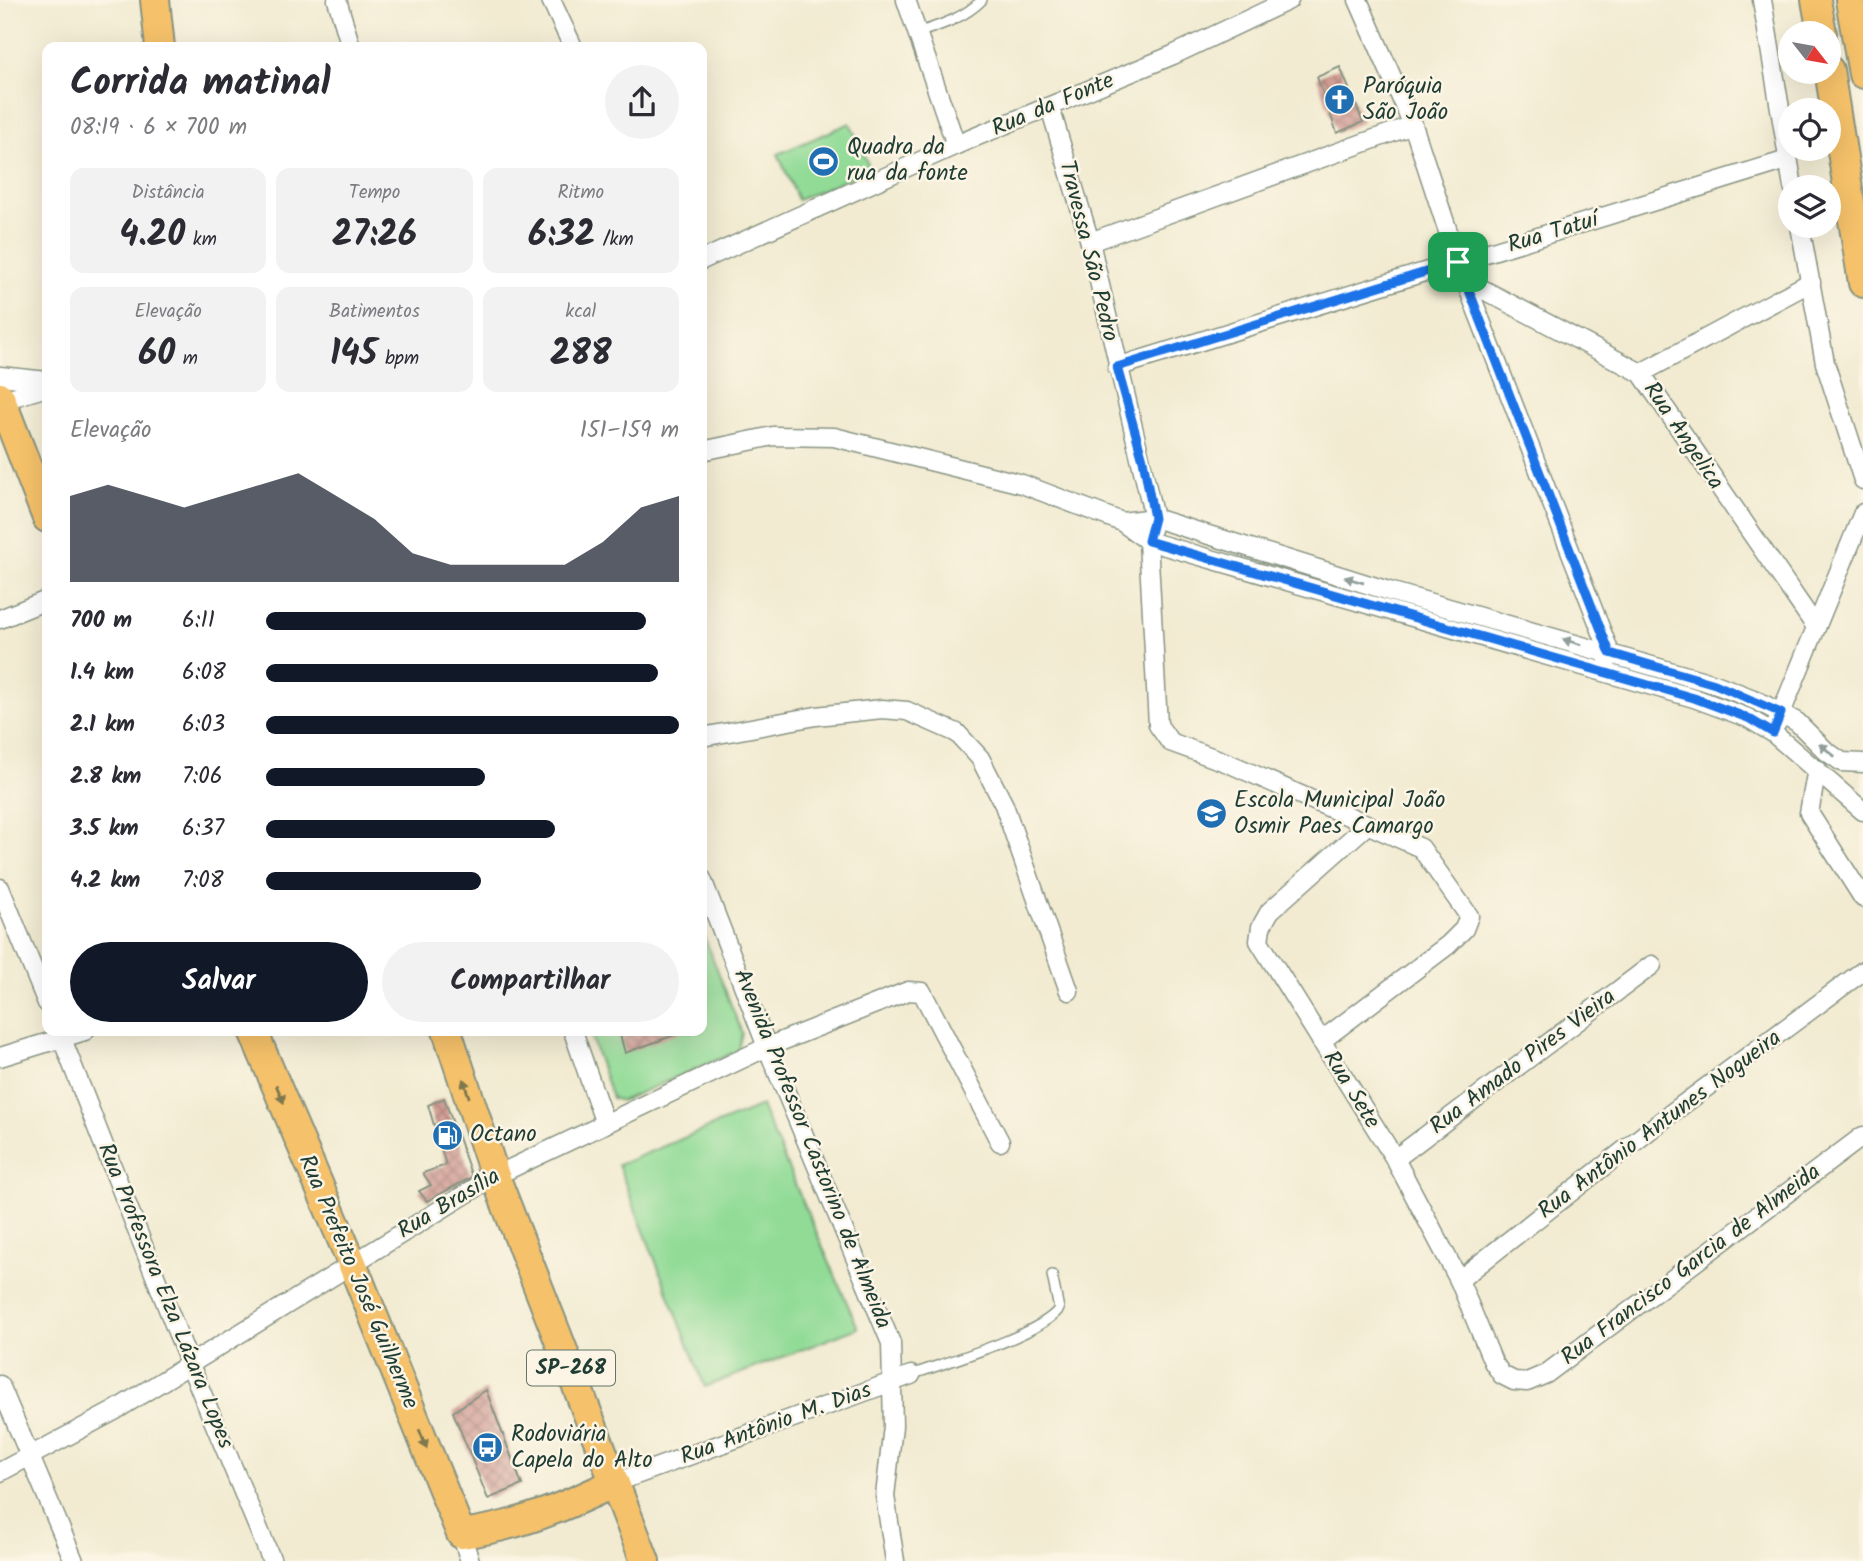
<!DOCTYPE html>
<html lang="pt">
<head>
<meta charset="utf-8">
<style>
  :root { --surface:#fff; --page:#f2f2f3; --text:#2b2b33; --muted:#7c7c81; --accent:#111827 }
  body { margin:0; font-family:Kalam,sans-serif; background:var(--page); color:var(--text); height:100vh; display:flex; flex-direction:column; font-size:26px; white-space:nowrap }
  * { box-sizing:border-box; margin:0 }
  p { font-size:23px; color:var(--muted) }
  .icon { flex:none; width:38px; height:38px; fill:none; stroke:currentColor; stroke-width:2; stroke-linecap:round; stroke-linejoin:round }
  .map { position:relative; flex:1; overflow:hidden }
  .panel { position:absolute; left:42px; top:42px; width:665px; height:994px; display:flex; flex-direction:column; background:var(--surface); border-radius:14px; box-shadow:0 7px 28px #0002 }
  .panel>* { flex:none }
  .needle { width:46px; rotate:121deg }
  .buttons { position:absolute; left:1778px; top:21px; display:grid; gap:14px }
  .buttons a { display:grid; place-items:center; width:63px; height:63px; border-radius:50%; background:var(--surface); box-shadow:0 7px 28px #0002; font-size:35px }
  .pin { position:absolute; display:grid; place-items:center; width:60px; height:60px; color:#fff; margin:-30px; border-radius:14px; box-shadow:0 4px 10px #0006 }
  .round { display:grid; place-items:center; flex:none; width:74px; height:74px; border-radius:37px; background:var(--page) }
  .head { display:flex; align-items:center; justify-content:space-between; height:119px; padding:0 28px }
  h1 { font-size:38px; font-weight:700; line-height:52px }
  .metrics { display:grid; grid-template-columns:repeat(3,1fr); gap:10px; height:119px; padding:7px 28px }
  .metrics div { display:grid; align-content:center; border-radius:14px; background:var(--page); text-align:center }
  .metrics b { font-size:35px; font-weight:700 }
  .metrics small { font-size:19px; font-weight:400 }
  .metrics p { font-size:19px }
  .chart { height:196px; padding:14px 28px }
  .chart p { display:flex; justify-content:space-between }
  .chart svg { width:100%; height:126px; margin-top:7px; fill:var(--accent); opacity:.7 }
  .action { display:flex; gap:14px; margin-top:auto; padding:14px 28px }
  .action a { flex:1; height:80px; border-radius:42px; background:var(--accent); color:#fff; font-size:28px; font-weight:700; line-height:80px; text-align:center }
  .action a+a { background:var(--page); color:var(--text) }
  ul { padding:0 28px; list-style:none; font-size:23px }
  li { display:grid; grid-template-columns:112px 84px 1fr; align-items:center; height:52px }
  li i { height:18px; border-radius:9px; background:var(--accent) }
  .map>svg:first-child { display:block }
  .park { fill:#91db96; stroke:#588c65; stroke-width:2 }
  .building { fill:url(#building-cross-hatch) }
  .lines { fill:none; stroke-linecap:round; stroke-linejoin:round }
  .service-casing { stroke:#889483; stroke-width:12 }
  .minor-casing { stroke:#889483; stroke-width:21 }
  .primary-casing { stroke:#889483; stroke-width:32 }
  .service { stroke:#fff; stroke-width:9 }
  .minor { stroke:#fff; stroke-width:18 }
  .primary { stroke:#f5c16b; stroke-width:28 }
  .oneway { fill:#8f9e9a }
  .oneway2 { fill:#7f784d }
  .route-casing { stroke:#fff; stroke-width:14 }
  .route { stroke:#1a73e8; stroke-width:9 }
  .labels { text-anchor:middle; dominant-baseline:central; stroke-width:5; stroke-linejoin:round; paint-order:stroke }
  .shield { fill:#fcf5e5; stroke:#617469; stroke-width:2 }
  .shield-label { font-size:21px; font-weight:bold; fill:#1f3d34 }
  .poi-label { font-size:23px; fill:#1f3d34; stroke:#fcf5e5; text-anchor:start }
  .street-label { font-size:23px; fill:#1f3d34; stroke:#fcf5e5 }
</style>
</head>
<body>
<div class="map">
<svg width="1863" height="1561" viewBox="0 0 1863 1561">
  <defs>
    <pattern id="building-cross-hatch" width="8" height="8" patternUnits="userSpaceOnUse" patternTransform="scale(1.75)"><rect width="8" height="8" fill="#d19b93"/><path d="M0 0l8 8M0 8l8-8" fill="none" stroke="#a98079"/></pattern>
  </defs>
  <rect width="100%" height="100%" fill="#fcf5e5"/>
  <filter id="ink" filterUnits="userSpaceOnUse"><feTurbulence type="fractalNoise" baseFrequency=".0143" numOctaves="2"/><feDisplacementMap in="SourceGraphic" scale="14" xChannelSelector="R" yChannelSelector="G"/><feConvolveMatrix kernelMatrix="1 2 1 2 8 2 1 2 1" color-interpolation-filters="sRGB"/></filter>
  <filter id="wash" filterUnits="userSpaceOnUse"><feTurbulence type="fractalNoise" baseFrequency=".00686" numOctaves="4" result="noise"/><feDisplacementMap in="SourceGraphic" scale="28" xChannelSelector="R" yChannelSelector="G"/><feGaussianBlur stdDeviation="1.57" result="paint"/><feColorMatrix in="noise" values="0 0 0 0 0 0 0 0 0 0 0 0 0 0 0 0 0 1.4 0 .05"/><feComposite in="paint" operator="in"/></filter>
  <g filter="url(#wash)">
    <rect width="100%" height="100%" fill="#f2ebd2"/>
    <g class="park">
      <polygon points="850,123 870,169 798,200 778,154"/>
      <polygon points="702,931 742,1033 738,1051 621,1101 612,1098 589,1031 702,1031"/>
      <polygon points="761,1106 858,1328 705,1387 618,1165"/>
    </g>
    <g id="blocks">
      <g class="building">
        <polygon points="1340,67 1363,122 1337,133 1317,77"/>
        <polygon points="619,1031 683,1031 683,1032 625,1053"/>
        <polygon points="444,1098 472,1177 427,1201 419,1191 431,1185 423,1173 446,1165 428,1105"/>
        <polygon points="486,1390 522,1485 488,1499 453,1412"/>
      </g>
    </g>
  </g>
  <g filter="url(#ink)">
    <use href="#blocks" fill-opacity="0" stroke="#889483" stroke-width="2"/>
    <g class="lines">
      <defs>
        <g id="service">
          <path d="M 917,33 C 941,25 964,18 982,0"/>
          <path d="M 911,1375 C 946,1362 1038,1336 1059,1309 L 1052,1275"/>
        </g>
        <g id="minor">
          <polyline points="337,0 351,47"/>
          <polyline points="551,0 573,47"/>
          <polyline points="906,0 956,145"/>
          <polyline points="1358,0 1413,125 1458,262 1610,653 1608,660"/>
          <polyline points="1762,0 1793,187"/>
          <polyline points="1050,107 1090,242 1154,518 1148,541 1158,725 1170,742 1228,763 1421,848 1469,916 1464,929 1448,945 1321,1041"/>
          <polyline points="1800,226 1825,363 1863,480"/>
          <polyline points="1090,242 1413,125"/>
          <polyline points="702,260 956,145 1173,55 1289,0"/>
          <polyline points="1465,280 1641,373 1816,627"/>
          <polyline points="1117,367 1787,160"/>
          <polyline points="1641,373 1811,282"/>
          <polyline points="0,376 47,381"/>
          <polyline points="0,401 47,387"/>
          <polyline points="702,451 773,436 834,437 1022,484 1122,522 1148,541 1694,698 1748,718 1773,733 1863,811"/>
          <polyline points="1122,522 1154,518 1389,591 1715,684 1756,700 1797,722 1826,751 1842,762 1863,763"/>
          <polyline points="0,619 47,600"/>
          <polyline points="1777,723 1863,513"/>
          <polyline points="702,737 816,716 882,709 907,711 957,733 980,758 1004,805 1069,991"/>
          <polyline points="1817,769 1809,813 1863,898"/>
          <polyline points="1367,825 1270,911 1261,927 1259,941 1395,1159 1459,1280 1493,1362 1502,1375 1514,1381 1527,1382 1546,1374 1863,1136"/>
          <polyline points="702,879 767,1047 891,1343 893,1426 885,1496 895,1561"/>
          <polyline points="0,888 47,1003"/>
          <polyline points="59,1031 190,1365 272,1561"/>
          <polyline points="573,1031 605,1124"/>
          <polyline points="0,1057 85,1031"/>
          <polyline points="1395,1159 1652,965"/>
          <polyline points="1459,1280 1669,1115 1863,971"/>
          <polyline points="0,1385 74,1561"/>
          <polyline points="0,1472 114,1411 495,1176 767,1047 908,991 922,992 1000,1142"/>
          <polyline points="614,1483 911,1375"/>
          <polyline points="461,1534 470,1561"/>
        </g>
        <g id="primary">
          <polyline points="155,0 160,47"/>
          <polyline points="1816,0 1822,33"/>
          <polyline points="1850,0 1863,74"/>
          <polyline points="1829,70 1863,283"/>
          <polyline points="0,397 47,518"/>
          <path d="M 253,1031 L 352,1263 L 461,1534 C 517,1527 564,1507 614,1483"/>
          <polyline points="447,1031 495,1176 645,1561"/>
        </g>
      </defs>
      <use href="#service" class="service-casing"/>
      <use href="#minor" class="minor-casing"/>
      <use href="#primary" class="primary-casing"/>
      <use href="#service" class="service"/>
      <use href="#minor" class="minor"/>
      <use href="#primary" class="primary"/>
    </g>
    <defs><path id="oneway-solid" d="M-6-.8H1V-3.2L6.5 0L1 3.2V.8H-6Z" transform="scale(1.75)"/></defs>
    <g class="oneway">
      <use href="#oneway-solid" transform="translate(1354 580) rotate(-163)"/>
      <use href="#oneway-solid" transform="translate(1572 642) rotate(-164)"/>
      <use href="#oneway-solid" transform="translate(1827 750) rotate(-141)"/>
    </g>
    <g class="oneway2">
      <use href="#oneway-solid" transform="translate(466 1088) rotate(-108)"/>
      <use href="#oneway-solid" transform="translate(280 1094) rotate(67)"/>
      <use href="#oneway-solid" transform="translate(423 1439) rotate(68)"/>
    </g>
  </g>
  <g class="lines" filter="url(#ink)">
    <defs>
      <polygon id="route" points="1458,262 1610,653 1715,684 1781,713 1773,733 1748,718 1694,698 1148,541 1154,518 1143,460 1117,367"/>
    </defs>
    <use href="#route" class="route-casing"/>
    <use href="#route" class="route"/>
  </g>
  <defs>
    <symbol id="church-disc" viewBox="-11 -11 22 22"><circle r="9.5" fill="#1f6fb2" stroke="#fcf5e5"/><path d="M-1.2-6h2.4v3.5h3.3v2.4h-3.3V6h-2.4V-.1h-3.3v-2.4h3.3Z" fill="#fff"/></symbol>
    <symbol id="stadium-disc" viewBox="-11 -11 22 22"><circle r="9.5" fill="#1f6fb2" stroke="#fcf5e5"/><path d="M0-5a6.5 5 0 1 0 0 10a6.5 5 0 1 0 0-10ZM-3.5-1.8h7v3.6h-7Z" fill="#fff"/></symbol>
    <symbol id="school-disc" viewBox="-11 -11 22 22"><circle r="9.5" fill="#1f6fb2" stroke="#fcf5e5"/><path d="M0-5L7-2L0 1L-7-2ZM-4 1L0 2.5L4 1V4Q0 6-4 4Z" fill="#fff"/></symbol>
    <symbol id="fuel-disc" viewBox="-11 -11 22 22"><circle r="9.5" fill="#1f6fb2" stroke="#fcf5e5"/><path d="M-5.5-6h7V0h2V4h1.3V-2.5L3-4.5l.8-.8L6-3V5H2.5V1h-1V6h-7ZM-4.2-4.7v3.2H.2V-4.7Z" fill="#fff"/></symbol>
    <symbol id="bus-disc" viewBox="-11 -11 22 22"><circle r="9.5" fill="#1f6fb2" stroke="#fcf5e5"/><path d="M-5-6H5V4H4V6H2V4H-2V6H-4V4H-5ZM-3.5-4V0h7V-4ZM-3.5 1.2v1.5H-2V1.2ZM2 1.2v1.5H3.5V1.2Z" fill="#fff"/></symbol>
  </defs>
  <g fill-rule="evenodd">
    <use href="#church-disc" x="1322" y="82" width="35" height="35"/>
    <use href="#stadium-disc" x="806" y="144" width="35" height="35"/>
    <use href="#school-disc" x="1194" y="796" width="35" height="35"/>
    <use href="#fuel-disc" x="430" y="1118" width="35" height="35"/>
    <use href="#bus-disc" x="470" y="1430" width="35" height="35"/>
  </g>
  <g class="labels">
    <rect class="shield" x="527" y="1350.5" width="88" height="35" rx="5"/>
    <g class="shield-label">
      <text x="571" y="1368">SP-268</text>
    </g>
    <g class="poi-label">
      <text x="1363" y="87">Paróquia<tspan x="1363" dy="26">São João</tspan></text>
      <text x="847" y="148">Quadra da<tspan x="847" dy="26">rua da fonte</tspan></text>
      <text x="1234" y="801">Escola Municipal João<tspan x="1234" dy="26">Osmir Paes Camargo</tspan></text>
      <text x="470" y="1135">Octano</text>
      <text x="511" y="1435">Rodoviária<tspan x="511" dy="26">Capela do Alto</tspan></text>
    </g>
    <g class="street-label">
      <text transform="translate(1053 105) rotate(-23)">Rua da Fonte</text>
      <text transform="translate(1553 233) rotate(-17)">Rua Tatuí</text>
      <text transform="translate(1088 251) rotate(76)">Travessa São Pedro</text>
      <text transform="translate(1683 436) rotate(56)">Rua Angelica</text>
      <text transform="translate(1523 1062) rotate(-37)">Rua Amado Pires Vieira</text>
      <text transform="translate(1351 1090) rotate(58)">Rua Sete</text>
      <text transform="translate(1660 1125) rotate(-37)">Rua Antônio Antunes Nogueira</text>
      <text transform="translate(812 1149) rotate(68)">Avenida Professor Castorino de Almeida</text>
      <text transform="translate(449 1204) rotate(-31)">Rua Brasília</text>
      <text transform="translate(1691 1265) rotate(-37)">Rua Francisco Garcia de Almeida</text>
      <text transform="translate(358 1282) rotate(67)">Rua Prefeito José Guilherme</text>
      <text transform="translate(165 1296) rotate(68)">Rua Professora Elza Lázara Lopes</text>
      <text transform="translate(776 1424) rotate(-20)">Rua Antônio M. Dias</text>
    </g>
  </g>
</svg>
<div class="buttons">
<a><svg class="needle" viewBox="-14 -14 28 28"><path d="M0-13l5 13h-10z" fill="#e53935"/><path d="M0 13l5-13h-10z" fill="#7c7c81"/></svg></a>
<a><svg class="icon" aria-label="locate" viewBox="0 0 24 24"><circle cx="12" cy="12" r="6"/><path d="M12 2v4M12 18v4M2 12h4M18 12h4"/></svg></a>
<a><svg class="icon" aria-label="layers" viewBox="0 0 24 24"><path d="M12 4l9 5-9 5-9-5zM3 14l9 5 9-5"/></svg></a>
</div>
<div class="pin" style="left:1458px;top:262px;background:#1e9e55"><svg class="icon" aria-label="arrive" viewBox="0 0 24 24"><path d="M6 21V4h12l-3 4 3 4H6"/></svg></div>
<section class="panel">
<div class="head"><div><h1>Corrida matinal</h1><p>08:19 · 6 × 700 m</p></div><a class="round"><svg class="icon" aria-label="share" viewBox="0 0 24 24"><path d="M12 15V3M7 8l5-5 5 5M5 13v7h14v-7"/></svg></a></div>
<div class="metrics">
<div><p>Distância</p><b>4.20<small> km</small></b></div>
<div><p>Tempo</p><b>27:26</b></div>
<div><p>Ritmo</p><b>6:32<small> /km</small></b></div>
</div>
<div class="metrics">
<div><p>Elevação</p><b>60<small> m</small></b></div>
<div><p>Batimentos</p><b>145<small> bpm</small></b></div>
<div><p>kcal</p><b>288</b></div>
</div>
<div class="chart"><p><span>Elevação</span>151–159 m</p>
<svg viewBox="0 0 160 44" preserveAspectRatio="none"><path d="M0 44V14L10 10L20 14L30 18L40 14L50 10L60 6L70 14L80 22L90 34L100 38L110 38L120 38L130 38L140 30L150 18L160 14V44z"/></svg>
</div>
<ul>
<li><b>700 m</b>6:11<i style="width:92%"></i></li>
<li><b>1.4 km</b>6:08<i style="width:95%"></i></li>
<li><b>2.1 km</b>6:03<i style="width:100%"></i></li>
<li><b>2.8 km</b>7:06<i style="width:53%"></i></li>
<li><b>3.5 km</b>6:37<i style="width:70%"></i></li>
<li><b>4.2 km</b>7:08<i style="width:52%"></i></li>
</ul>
<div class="action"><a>Salvar</a><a>Compartilhar</a></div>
</section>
</div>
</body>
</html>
